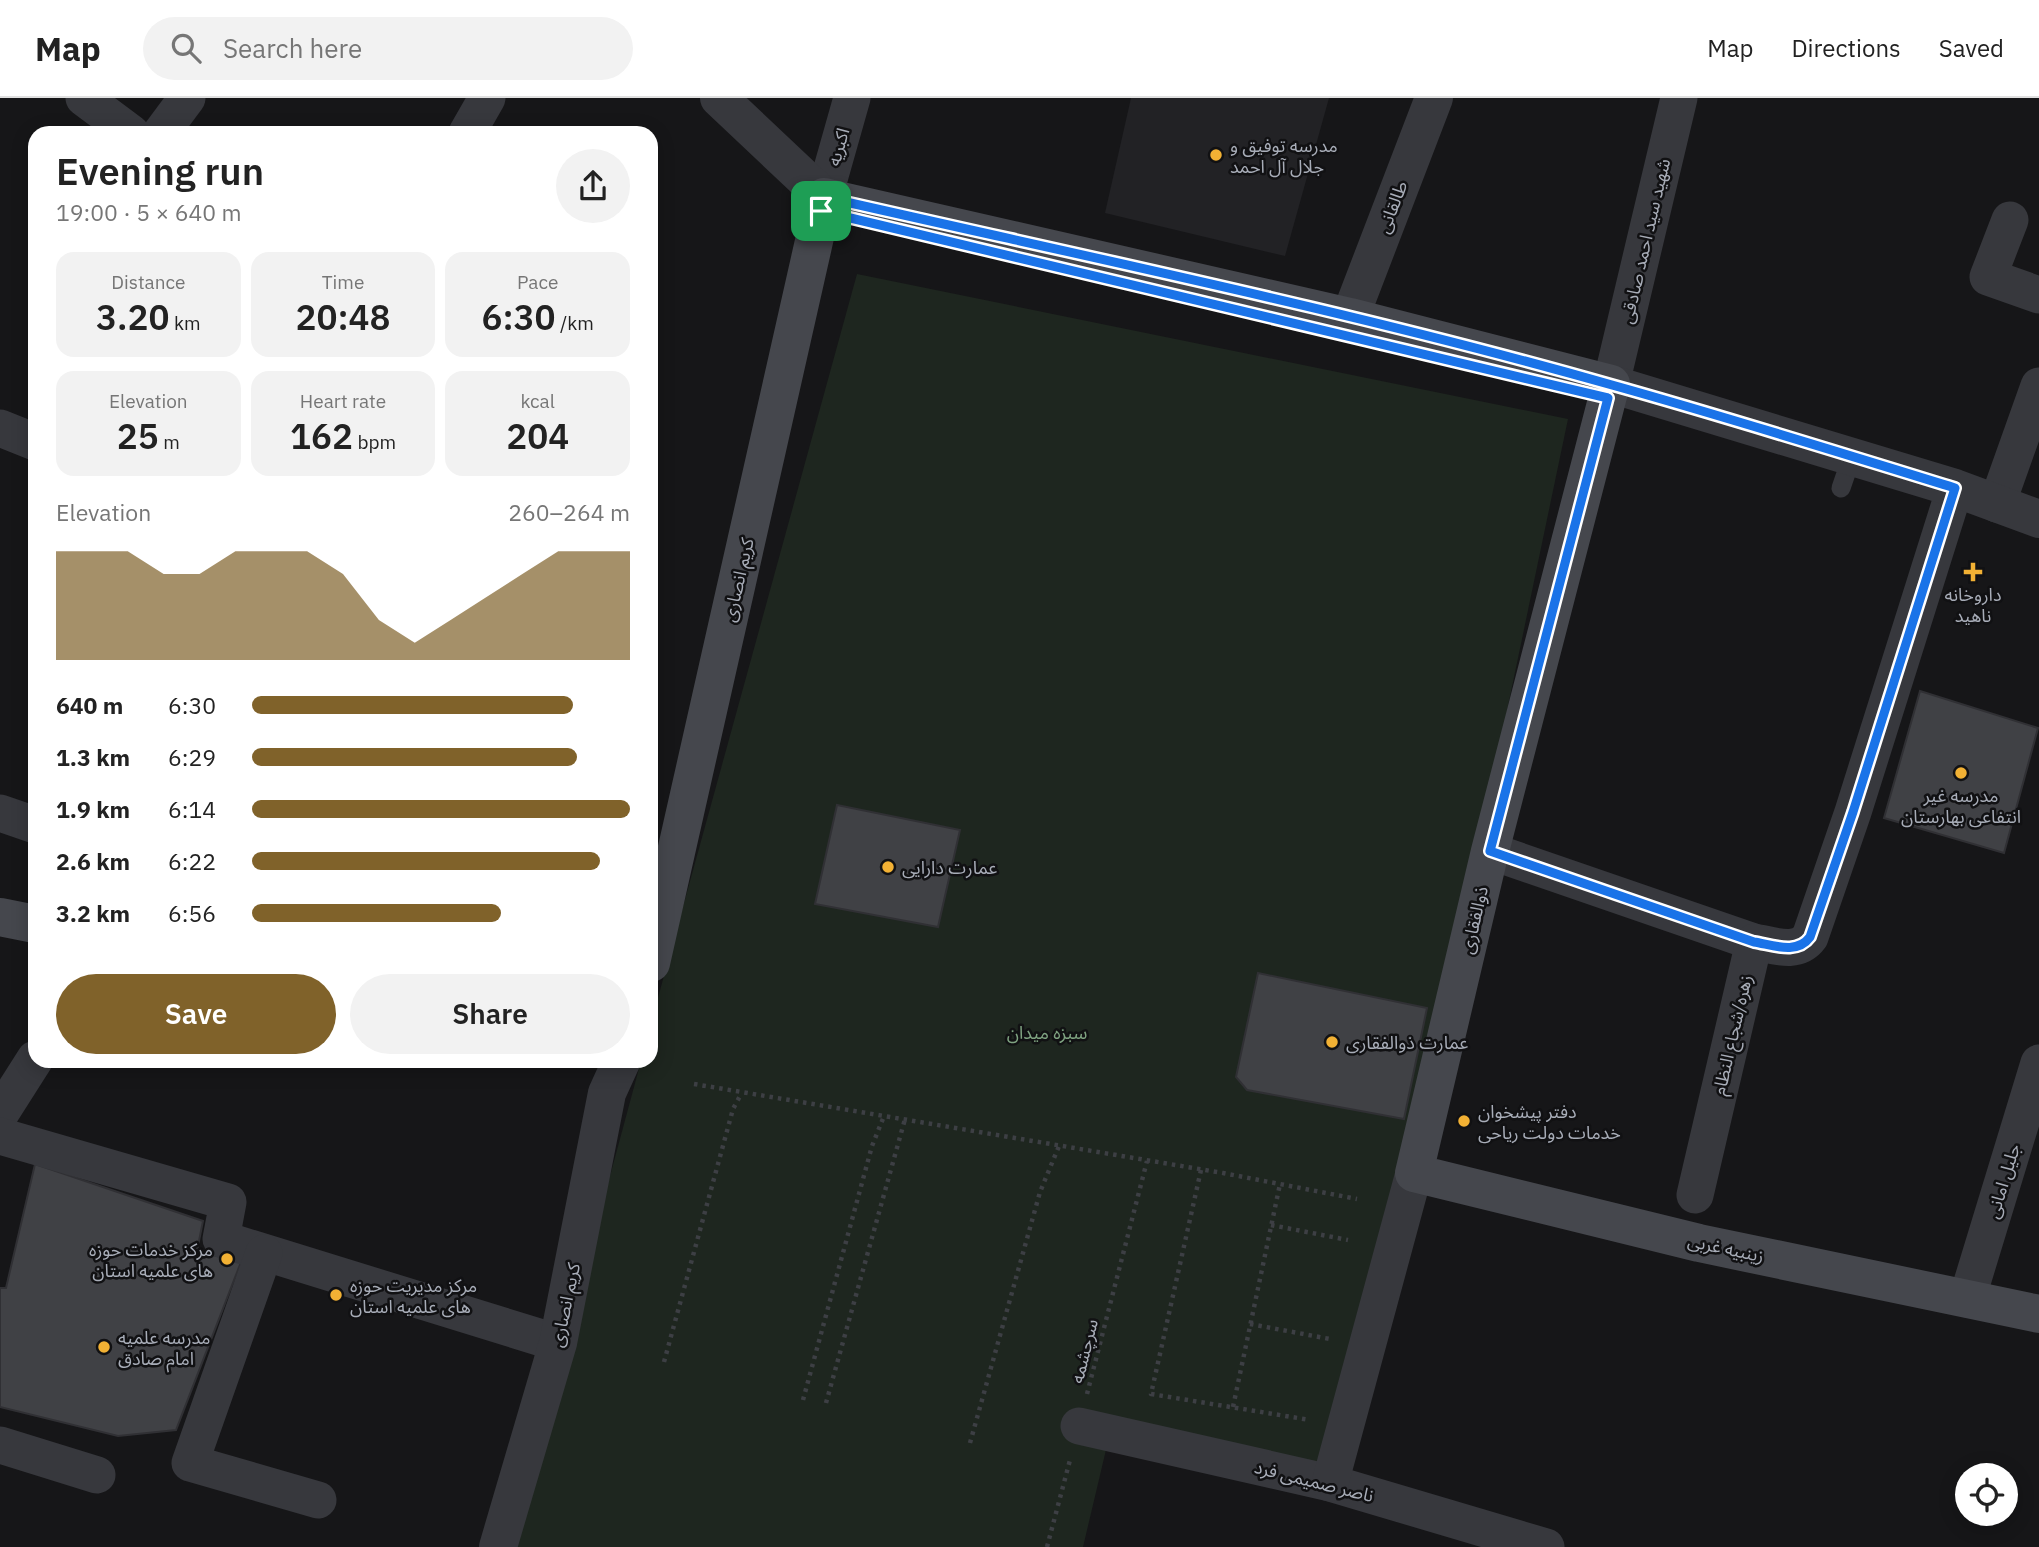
<!DOCTYPE html>
<html lang="en">
<head>
<meta charset="utf-8">
<style>
  :root { --surface:#fff; --page:#f2f2f2; --text:#222; --muted:#767676; --line:#e0e0e0; --accent:#80622a }
  body { margin:0; font-family:"IBM Plex Sans","Noto Sans Arabic",sans-serif; background:var(--page); color:var(--text); height:100vh; display:flex; flex-direction:column; font-size:26px; white-space:nowrap }
  * { box-sizing:border-box; margin:0 }
  p { font-size:23px; color:var(--muted) }
  .icon { flex:none; width:38px; height:38px; fill:none; stroke:currentColor; stroke-width:2; stroke-linecap:round; stroke-linejoin:round }
  .map { position:relative; flex:1; overflow:hidden }
  .details { position:absolute; left:28px; top:28px; width:630px; height:942px; display:flex; flex-direction:column; background:var(--surface); border-radius:21px; box-shadow:0 4px 18px #0003 }
  .details>* { flex:none }
  .fabs { position:absolute; left:1955px; top:1365px; display:grid; gap:14px }
  .fabs a { display:grid; place-items:center; width:63px; height:63px; border-radius:50%; background:var(--surface); box-shadow:0 4px 18px #0003; font-size:35px }
  .pin { position:absolute; display:grid; place-items:center; width:60px; height:60px; color:#fff; margin:-30px; border-radius:14px; box-shadow:0 4px 10px #0006 }
  .round { display:grid; place-items:center; flex:none; width:74px; height:74px; border-radius:37px; background:var(--page) }
  .head { display:flex; align-items:center; justify-content:space-between; height:119px; padding:0 28px }
  h1 { font-size:38px; font-weight:600; line-height:52px }
  .figures { display:grid; grid-template-columns:repeat(3,1fr); gap:10px; height:119px; padding:7px 28px }
  .figures div { display:grid; align-content:center; border-radius:18px; background:var(--page); text-align:center }
  .figures b { font-size:35px; font-weight:600 }
  .figures small { font-size:19px; font-weight:400 }
  .figures p { font-size:19px }
  .chart { height:196px; padding:14px 28px }
  .chart p { display:flex; justify-content:space-between }
  .chart svg { width:100%; height:126px; margin-top:7px; fill:var(--accent); opacity:.7 }
  .button { display:flex; gap:14px; margin-top:auto; padding:14px 28px }
  .button a { flex:1; height:80px; border-radius:42px; background:var(--accent); color:#fff; font-size:28px; font-weight:600; line-height:80px; text-align:center }
  .button a+a { background:var(--page); color:var(--text) }
  ul { padding:0 28px; list-style:none; font-size:23px }
  li { display:grid; grid-template-columns:112px 84px 1fr; align-items:center; height:52px }
  li i { height:18px; border-radius:9px; background:var(--accent) }
  header { display:flex; align-items:center; gap:42px; box-sizing:border-box; height:98px; padding:0 35px; background:var(--surface); border-bottom:2px solid var(--line) }
  header strong { font-size:33px }
  nav { display:flex; gap:38px; margin-inline-start:auto; font-size:24px }
  .search { width:490px; height:63px; background:var(--page); display:flex; align-items:center; gap:18px; box-sizing:border-box; padding:0 24px; border-radius:38px; color:var(--muted); font-size:26px }
  .map>svg:first-child { display:block }
  .built { fill:#222225 }
  .green { fill:#1e261f }
  .building { fill:#404145; stroke:#303034; stroke-width:2 }
  .lines { fill:none; stroke-linecap:round; stroke-linejoin:round }
  .path { stroke:#3d3f44; stroke-width:4.5; stroke-dasharray:3.5 5; stroke-linecap:butt }
  .service { stroke:#37383d; stroke-width:19 }
  .minor { stroke:#37383d; stroke-width:37 }
  .tertiary { stroke:#37383d; stroke-width:38 }
  .secondary { stroke:#45474d; stroke-width:38 }
  .route-casing { stroke:#fff; stroke-width:14 }
  .route { stroke:#1a73e8; stroke-width:9 }
  .poi-dot { fill:#f2b134; stroke:#111113; stroke-width:2.5 }
  .labels { text-anchor:middle; dominant-baseline:central; stroke-width:5; stroke-linejoin:round; paint-order:stroke }
  .poi-label { font-size:18px; fill:#a8adb8; stroke:#111113; text-anchor:start }
  .street-label { font-size:18px; fill:#a8adb8; stroke:#111113 }
  .park-label { font-size:18px; fill:#7fa381; stroke:#111113 }
</style>
</head>
<body>
<header>
<strong>Map</strong>
<div class="search"><svg class="icon" aria-label="search" viewBox="0 0 24 24"><circle cx="10" cy="10" r="6"/><path d="M15 15l6 6"/></svg>Search here</div>
<nav><a>Map</a><a>Directions</a><a>Saved</a></nav>
</header>
<div class="map">
<svg width="2039" height="1449" viewBox="0 0 2039 1449">
  <rect width="100%" height="100%" fill="#161618"/>
  <polygon class="built" points="1131,0 1329,0 1285,158 1105,115"/>
  <polygon class="green" points="857,176 1568,321 1413,1062 1317,1365 1114,1318 1083,1449 510,1449 641,963 651,962 651,925"/>
  <g class="building">
    <polygon points="1920,593 2038,630 2004,755 1884,720"/>
    <polygon points="837,707 960,732 938,829 815,806"/>
    <polygon points="1258,875 1427,910 1404,1021 1247,992 1236,979"/>
    <polygon points="35,1066 203,1123 197,1153 241,1164 176,1332 118,1338 0,1309 0,1190 6,1190"/>
  </g>
  <g class="lines">
    <g class="path">
      <polyline points="694,986 1223,1075 1357,1101"/>
      <polyline points="1201,1072 1151,1296 1310,1322"/>
      <polyline points="1271,1127 1348,1142"/>
      <polyline points="1250,1226 1330,1241"/>
      <polyline points="664,1264 733,1011 740,998"/>
      <polyline points="1087,1296 1147,1063"/>
      <polyline points="803,1302 872,1048 884,1018"/>
      <polyline points="826,1305 905,1021"/>
      <polyline points="1233,1309 1280,1086"/>
      <polyline points="970,1345 1040,1094 1059,1048"/>
      <polyline points="1047,1449 1070,1362"/>
    </g>
    <polyline class="service" points="1841,390 1852,358"/>
    <g class="minor">
      <polyline points="84,0 131,35"/>
      <polyline points="161,35 187,0"/>
      <polyline points="467,35 487,0"/>
      <polyline points="824,99 852,0"/>
      <polyline points="2010,122 1988,179 2039,197"/>
      <polyline points="1611,286 1679,0"/>
      <polyline points="0,330 35,344"/>
      <polyline points="1997,406 2039,288"/>
      <polyline points="0,715 35,727"/>
      <path d="M 1490,753 L 1754,844 C 1773,847 1797,857 1810,839 L 1853,714 L 1955,390"/>
      <polyline points="0,1016 35,961"/>
      <polyline points="0,1038 228,1104 221,1141 558,1245"/>
      <polyline points="1695,1097 1754,844"/>
      <polyline points="264,1155 190,1365 318,1402"/>
      <polyline points="1967,1201 2039,965"/>
      <polyline points="1079,1328 1330,1385 1546,1449"/>
      <polyline points="0,1347 97,1377"/>
      <polyline points="1330,1385 1414,1075"/>
    </g>
    <g class="tertiary">
      <polyline points="719,0 824,99"/>
      <polyline points="1350,219 1434,0"/>
      <polyline points="1611,286 1955,390 2039,421"/>
      <polyline points="498,1449 558,1245 607,995 622,962"/>
    </g>
    <g class="secondary">
      <polyline points="0,819 35,826"/>
      <polyline points="651,865 824,99 1350,219 1611,286 1490,753 1414,1075 1699,1145 2039,1216"/>
    </g>
  </g>
  <g class="lines">
    <defs>
      <path id="route" d="M 824,99 C 1087,159 1352,213 1612,287 C 1727,319 1841,355 1955,390 L 1853,714 L 1810,839 C 1797,857 1773,847 1754,844 L 1490,753 L 1608,300 L 821,113 Z"/>
    </defs>
    <use href="#route" class="route-casing"/>
    <use href="#route" class="route"/>
  </g>
  <g class="poi-dot">
    <circle cx="1216" cy="57" r="7"/>
    <path d="M1969.5 463.5h7v7h7v7h-7v7h-7v-7h-7v-7h7z"/>
    <circle cx="1961" cy="675" r="7"/>
    <circle cx="888" cy="769" r="7"/>
    <circle cx="1332" cy="944" r="7"/>
    <circle cx="1464" cy="1023" r="7"/>
    <circle cx="227" cy="1161" r="7"/>
    <circle cx="336" cy="1197" r="7"/>
    <circle cx="104" cy="1249" r="7"/>
  </g>
  <g class="labels">
    <g class="poi-label">
      <text x="1230" y="47">مدرسه توفیق و<tspan x="1230" dy="21">جلال آل احمد</tspan></text>
      <text x="1973" y="496" text-anchor="middle">داروخانه<tspan x="1973" dy="21">ناهید</tspan></text>
      <text x="1961" y="697" text-anchor="middle">مدرسه غیر<tspan x="1961" dy="21">انتفاعی بهارستان</tspan></text>
      <text x="902" y="769">عمارت دارایی</text>
      <text x="1346" y="944">عمارت ذوالفقاری</text>
      <text x="1478" y="1013">دفتر پیشخوان<tspan x="1478" dy="21">خدمات دولت ریاحی</tspan></text>
      <text x="213" y="1151" text-anchor="end">مرکز خدمات حوزه<tspan x="213" dy="21">های علمیه استان</tspan></text>
      <text x="350" y="1187">مرکز مدیریت حوزه<tspan x="350" dy="21">های علمیه استان</tspan></text>
      <text x="118" y="1239">مدرسه علمیه<tspan x="118" dy="21">امام صادق</tspan></text>
    </g>
    <g class="street-label">
      <text transform="translate(838 49) rotate(-74)">اکبریه</text>
      <text transform="translate(1392 109) rotate(-69)">طالقانی</text>
      <text transform="translate(1645 143) rotate(-77)">شهید سید احمد صادقی</text>
      <text transform="translate(738 482) rotate(-77)">کریم انصاری</text>
      <text transform="translate(1474 822) rotate(-77)">ذوالفقاری</text>
      <text transform="translate(1732 937) rotate(-77)">زهره/شجاع النظام</text>
      <text transform="translate(2003 1083) rotate(-73)">جلیل امانی</text>
      <text transform="translate(1726 1150) rotate(12)">زینبیه غربی</text>
      <text transform="translate(565 1207) rotate(-78)">کریم انصاری</text>
      <text transform="translate(1084 1253) rotate(-76)">سرچشمه</text>
      <text transform="translate(1314 1383) rotate(14)">ناصر صمیمی فرد</text>
    </g>
    <g class="park-label">
      <text x="1047" y="934">سبزه میدان</text>
    </g>
  </g>
</svg>
<div class="fabs">
<a><svg class="icon" aria-label="locate" viewBox="0 0 24 24"><circle cx="12" cy="12" r="6"/><path d="M12 2v4M12 18v4M2 12h4M18 12h4"/></svg></a>
</div>
<div class="pin" style="left:821px;top:113px;background:#1e9e55"><svg class="icon" aria-label="arrive" viewBox="0 0 24 24"><path d="M6 21V4h12l-3 4 3 4H6"/></svg></div>
<section class="details">
<div class="head"><div><h1>Evening run</h1><p>19:00 · 5 × 640 m</p></div><a class="round"><svg class="icon" aria-label="share" viewBox="0 0 24 24"><path d="M12 15V3M7 8l5-5 5 5M5 13v7h14v-7"/></svg></a></div>
<div class="figures">
<div><p>Distance</p><b>3.20<small> km</small></b></div>
<div><p>Time</p><b>20:48</b></div>
<div><p>Pace</p><b>6:30<small> /km</small></b></div>
</div>
<div class="figures">
<div><p>Elevation</p><b>25<small> m</small></b></div>
<div><p>Heart rate</p><b>162<small> bpm</small></b></div>
<div><p>kcal</p><b>204</b></div>
</div>
<div class="chart"><p><span>Elevation</span>260–264 m</p>
<svg viewBox="0 0 160 44" preserveAspectRatio="none"><path d="M0 44V6L10 6L20 6L30 14L40 14L50 6L60 6L70 6L80 14L90 30L100 38L110 30L120 22L130 14L140 6L150 6L160 6V44z"/></svg>
</div>
<ul>
<li><b>640 m</b>6:30<i style="width:85%"></i></li>
<li><b>1.3 km</b>6:29<i style="width:86%"></i></li>
<li><b>1.9 km</b>6:14<i style="width:100%"></i></li>
<li><b>2.6 km</b>6:22<i style="width:92%"></i></li>
<li><b>3.2 km</b>6:56<i style="width:66%"></i></li>
</ul>
<div class="button"><a>Save</a><a>Share</a></div>
</section>
</div>
</body>
</html>
